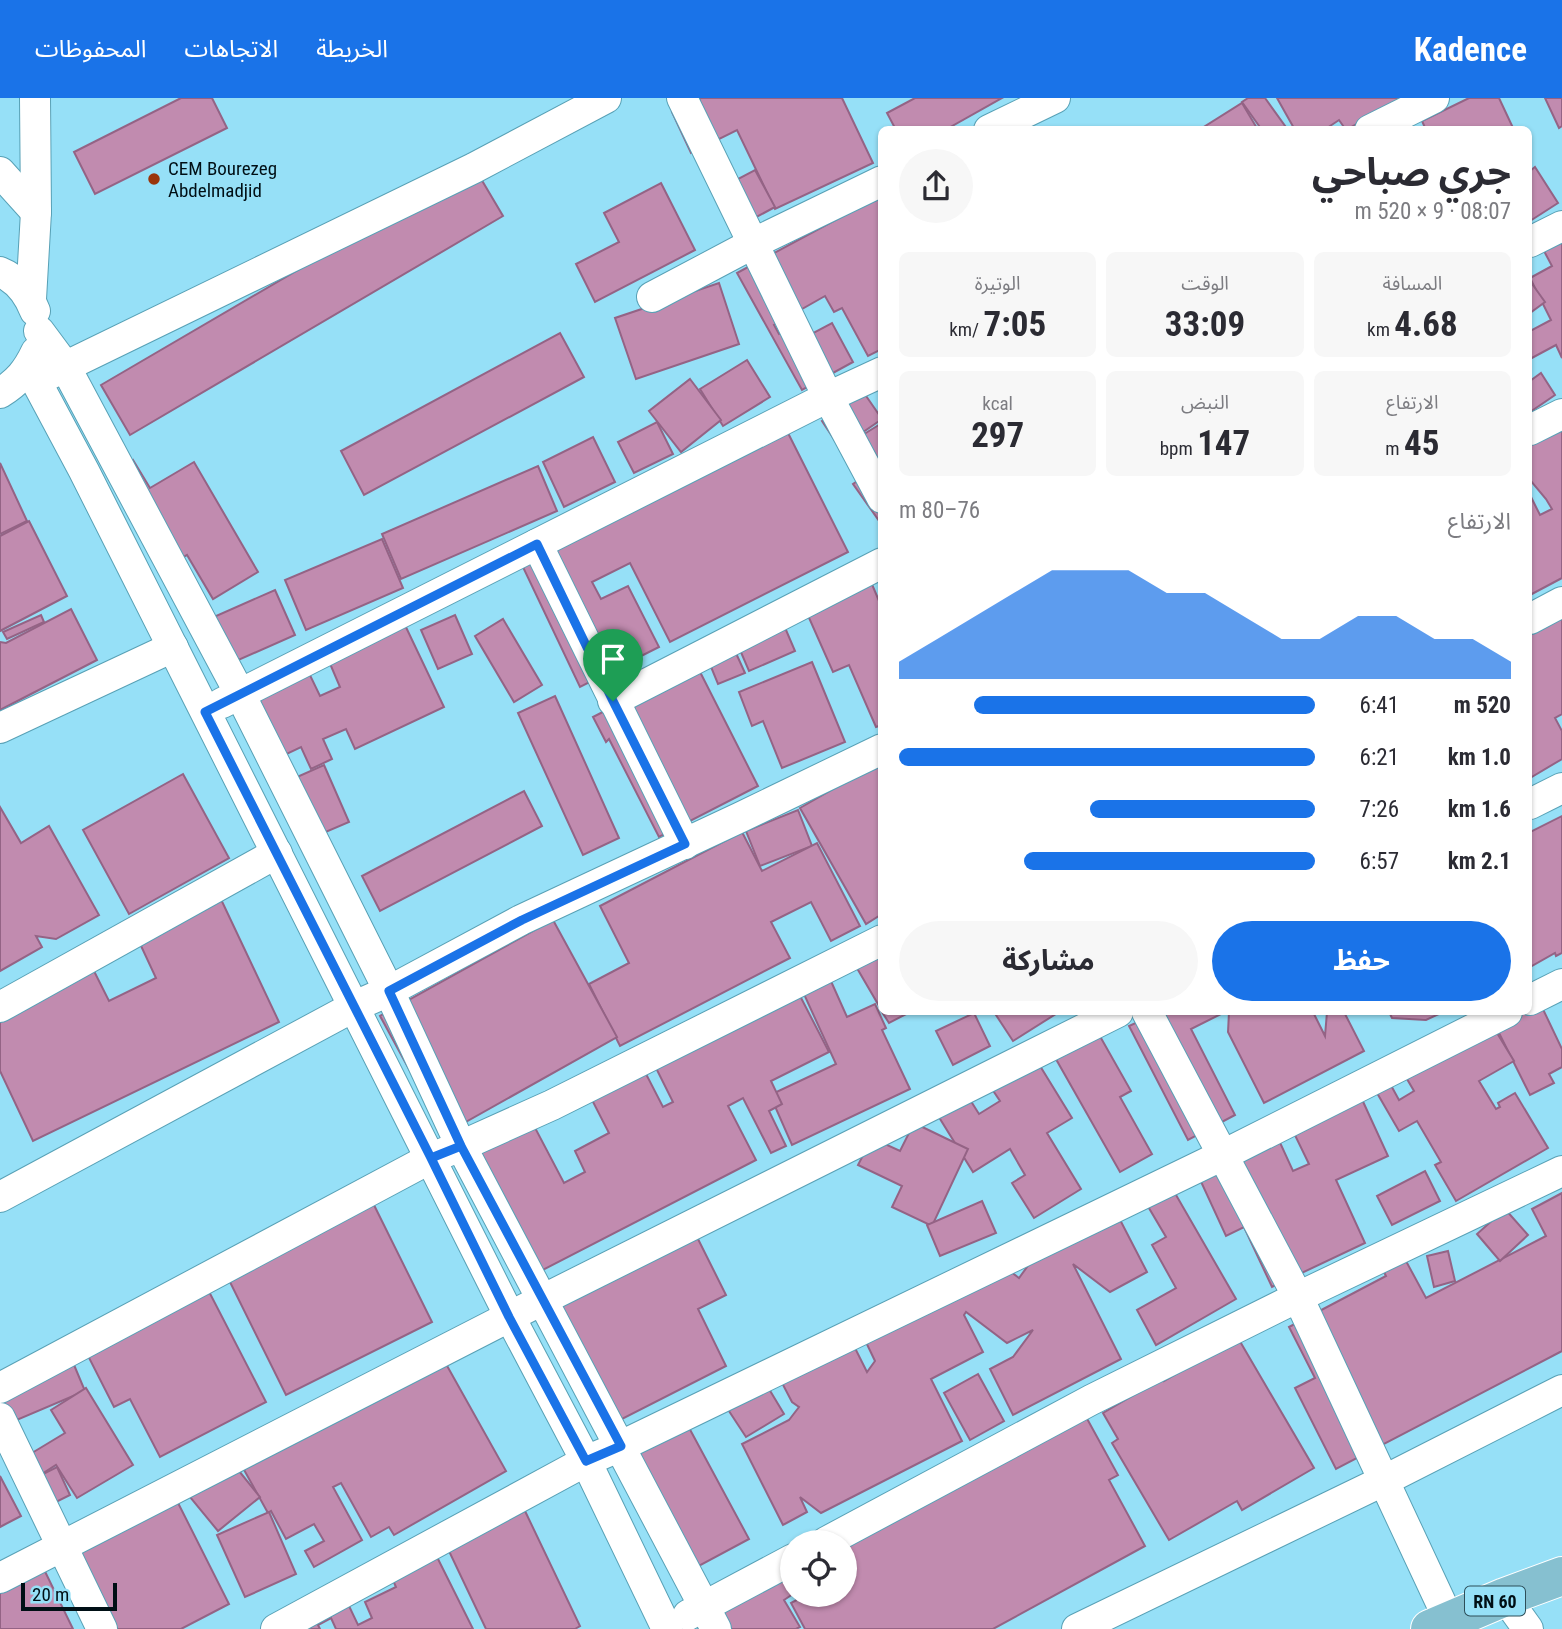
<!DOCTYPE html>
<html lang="ar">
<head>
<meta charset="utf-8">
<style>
  :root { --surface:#fff; --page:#f7f7f7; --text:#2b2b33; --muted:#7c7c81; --accent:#1a73e8 }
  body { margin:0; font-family:"Roboto Condensed","Noto Sans Arabic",sans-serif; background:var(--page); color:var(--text); direction:rtl; height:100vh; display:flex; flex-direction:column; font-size:26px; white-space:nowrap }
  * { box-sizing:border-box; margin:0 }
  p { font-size:23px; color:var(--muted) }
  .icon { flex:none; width:38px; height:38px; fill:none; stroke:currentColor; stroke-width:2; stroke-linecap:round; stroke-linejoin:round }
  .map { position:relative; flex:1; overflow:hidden; direction:ltr }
  .side { position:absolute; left:878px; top:28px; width:654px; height:889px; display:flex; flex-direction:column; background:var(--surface); border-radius:10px; box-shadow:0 2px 5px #0004; direction:rtl }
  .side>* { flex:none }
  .tools { position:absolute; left:780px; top:1432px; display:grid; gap:14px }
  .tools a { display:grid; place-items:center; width:77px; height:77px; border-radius:50%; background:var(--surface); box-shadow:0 2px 5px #0004; font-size:35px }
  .scale { position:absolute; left:21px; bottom:18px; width:96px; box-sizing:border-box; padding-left:7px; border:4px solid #000f15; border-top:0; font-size:19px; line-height:24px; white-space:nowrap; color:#000f15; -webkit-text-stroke:5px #96e0f7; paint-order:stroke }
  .pin { position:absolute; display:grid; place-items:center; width:60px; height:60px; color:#fff; margin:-72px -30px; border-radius:50% 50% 50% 0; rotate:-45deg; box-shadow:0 0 7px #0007 }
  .pin .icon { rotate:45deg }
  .round { display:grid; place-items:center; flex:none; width:74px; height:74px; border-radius:37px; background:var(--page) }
  .head { display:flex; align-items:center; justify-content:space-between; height:119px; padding:0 21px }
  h1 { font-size:38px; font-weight:700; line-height:52px }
  .figures { display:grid; grid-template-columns:repeat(3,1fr); gap:10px; height:119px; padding:7px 21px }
  .figures div { display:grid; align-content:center; border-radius:10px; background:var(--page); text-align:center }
  .figures b { font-size:35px; font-weight:700 }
  .figures small { font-size:19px; font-weight:400 }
  .figures p { font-size:19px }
  .chart { height:196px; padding:14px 21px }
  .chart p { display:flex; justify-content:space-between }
  .chart svg { width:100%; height:126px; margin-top:7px; fill:var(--accent); opacity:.7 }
  .button { display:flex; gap:14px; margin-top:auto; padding:14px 21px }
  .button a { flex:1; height:80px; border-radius:42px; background:var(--accent); color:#fff; font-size:28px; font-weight:700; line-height:80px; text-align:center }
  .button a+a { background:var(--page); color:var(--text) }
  ul { padding:0 21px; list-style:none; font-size:23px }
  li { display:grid; grid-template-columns:112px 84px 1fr; align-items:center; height:52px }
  li i { height:18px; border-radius:9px; background:var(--accent) }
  header { display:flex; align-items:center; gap:42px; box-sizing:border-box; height:98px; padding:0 35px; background:var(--accent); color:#fff }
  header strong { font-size:33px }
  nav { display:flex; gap:38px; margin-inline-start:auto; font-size:24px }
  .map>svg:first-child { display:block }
  .building { fill:#c18baf; stroke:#946385; stroke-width:2 }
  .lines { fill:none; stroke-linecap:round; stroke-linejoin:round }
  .minor-casing { stroke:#58a1b6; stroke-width:32 }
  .primary-casing { stroke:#fff; stroke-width:40 }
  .minor { stroke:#fff; stroke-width:30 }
  .primary { stroke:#86c0d0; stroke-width:38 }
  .route-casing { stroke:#fff; stroke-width:14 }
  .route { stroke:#1a73e8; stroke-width:9 }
  .poi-dot { fill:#9a340a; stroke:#96e0f7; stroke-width:2.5 }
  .labels { text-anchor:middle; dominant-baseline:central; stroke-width:7; stroke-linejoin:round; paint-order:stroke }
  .shield { fill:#96e0f7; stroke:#2d4e59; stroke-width:2 }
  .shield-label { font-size:18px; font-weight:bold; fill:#000f15 }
  .poi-label { font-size:19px; fill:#000f15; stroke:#96e0f7; text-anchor:start }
</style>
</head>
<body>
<header>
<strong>Kadence</strong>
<nav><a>الخريطة</a><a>الاتجاهات</a><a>المحفوظات</a></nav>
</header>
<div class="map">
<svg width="1562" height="1531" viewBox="0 0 1562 1531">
  <rect width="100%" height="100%" fill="#96e0f7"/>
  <g class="building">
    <polygon points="181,0 212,0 227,30 95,96 74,54"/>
    <polygon points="701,0 842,0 873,65 775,111 737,32 691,55 672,14"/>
    <polygon points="915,0 1002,0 945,32 896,32 887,15"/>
    <polygon points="1248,0 1265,0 1288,32 1262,32 1242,4"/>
    <polygon points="1277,0 1402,0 1346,32 1339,22 1324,32 1295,32"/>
    <polygon points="1469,0 1499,0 1514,32 1426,32 1422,23"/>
    <polygon points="1545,0 1562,0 1562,28 1559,30"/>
    <polygon points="1242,5 1258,32 1199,32"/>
    <polygon points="474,69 503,118 130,337 101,287"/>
    <polygon points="1535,69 1558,105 1530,123 1530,73"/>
    <polygon points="755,72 775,109 736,130 736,82"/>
    <polygon points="661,85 695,152 595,204 576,166 619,144 604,115"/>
    <polygon points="882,97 882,251 868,258 842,210 834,214 825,198 774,227 779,236 799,225 806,239 832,225 853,264 802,292 737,175"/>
    <polygon points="1562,144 1562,260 1556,247 1530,261 1530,233 1551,222 1530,180 1552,168 1544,153"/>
    <polygon points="1530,183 1545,204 1530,215"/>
    <polygon points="719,185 739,246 636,281 615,220"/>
    <polygon points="560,235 584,279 364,397 341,353"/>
    <polygon points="747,262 770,299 723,328 700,291"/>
    <polygon points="1541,275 1555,297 1530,314 1530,283"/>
    <polygon points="690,281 721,322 681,354 649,313"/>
    <polygon points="864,295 882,321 840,350 822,323"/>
    <polygon points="657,324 673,356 634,375 618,344"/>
    <polygon points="882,325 882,361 856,377 840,351"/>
    <polygon points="1562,327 1562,480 1530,497 1530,397 1540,417 1552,411 1546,401 1530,382 1530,344"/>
    <polygon points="787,333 848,454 670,544 630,465 592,484 601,501 628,488 659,549 580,589 522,467"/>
    <polygon points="593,339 615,384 564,409 543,364"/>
    <polygon points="133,362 150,390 194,364 258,474 213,501 187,457 164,471 109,377"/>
    <polygon points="0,365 27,423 0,436"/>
    <polygon points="882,366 882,427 853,386"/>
    <polygon points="538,368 557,413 401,481 382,436"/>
    <polygon points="29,423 67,498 0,533 0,438"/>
    <polygon points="382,441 403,490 306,532 285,482"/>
    <polygon points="871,484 882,510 882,627 876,629 849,567 833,574 806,513"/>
    <polygon points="275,492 295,537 227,567 207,522"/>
    <polygon points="71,511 97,562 0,612 0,544 6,545"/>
    <polygon points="41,517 44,524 7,541 3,534"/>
    <polygon points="455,517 472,556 438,571 421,532"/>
    <polygon points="1562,518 1562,616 1555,620 1562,633 1562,661 1530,680 1530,537"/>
    <polygon points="503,521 542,587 514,604 475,538"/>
    <polygon points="404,525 444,609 355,651 346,631 323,641 332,661 311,671 301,649 274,662 246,602 308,573 320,598 340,589 328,561"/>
    <polygon points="783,525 795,553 749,573 737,545"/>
    <polygon points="735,553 745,575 718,586 709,564"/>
    <polygon points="812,564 845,644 782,670 763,623 752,628 739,594"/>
    <polygon points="696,566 758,688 659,739 609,641 606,644 593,619"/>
    <polygon points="555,598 619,740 583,757 518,615"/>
    <polygon points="882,663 882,816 866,826 800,710"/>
    <polygon points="324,667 349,724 321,736 297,679"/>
    <polygon points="183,676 229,760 129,816 83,732"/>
    <polygon points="524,693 542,728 380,813 362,778"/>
    <polygon points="0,709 21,745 49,728 99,817 56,841 36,838 42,849 0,873"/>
    <polygon points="798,712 812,748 760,768 746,733"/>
    <polygon points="1562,718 1562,855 1556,858 1555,855 1530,869 1530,734"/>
    <polygon points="742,734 762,773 817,745 860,828 831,843 811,804 771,824 790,860 620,948 589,886 629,865 600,808"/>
    <polygon points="218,795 279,924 33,1043 0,973 0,910 91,867 109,903 156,880 135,835"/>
    <polygon points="553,822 617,939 455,1030 410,973 380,918"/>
    <polygon points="882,847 882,913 854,865"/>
    <polygon points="830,881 847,919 875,906 886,930 882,932 910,991 792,1047 770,997 836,966 803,894"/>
    <polygon points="798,894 829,954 771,983 782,1006 769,1013 786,1048 771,1055 743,1000 728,1008 756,1062 531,1178 468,1057 532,1024 564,1085 585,1074 575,1053 609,1035 591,1000 644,972 663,1009 673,1004 654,966"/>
    <polygon points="1540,905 1562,951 1562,969 1549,976 1554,985 1530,997 1495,927"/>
    <polygon points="882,914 910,914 889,925"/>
    <polygon points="994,914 1059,914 1013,943"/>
    <polygon points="1160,914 1225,914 1191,931 1235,1017 1188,1042 1129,928"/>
    <polygon points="1229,914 1313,914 1325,938 1327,914 1344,914 1364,953 1264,1005 1228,934"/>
    <polygon points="1389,914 1443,914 1426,922 1392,920"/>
    <polygon points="974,915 990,948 953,967 936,933"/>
    <polygon points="1494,930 1514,963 1479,983 1496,1011 1500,1009 1498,1005 1515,995 1548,1050 1456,1103 1435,1067 1441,1064 1417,1023 1399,1033 1373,988 1387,980 1399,1002 1414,993 1407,981"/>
    <polygon points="1097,933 1131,993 1120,999 1152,1056 1120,1074 1048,947"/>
    <polygon points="1037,963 1072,1020 1047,1035 1081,1091 1034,1120 1012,1085 1025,1077 1010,1051 973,1074 937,1016 967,997 979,1016 1000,1003 992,991"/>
    <polygon points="1360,997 1388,1058 1336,1082 1365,1145 1272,1189 1244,1129 1226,1138 1197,1075 1277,1038 1293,1073 1309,1066 1291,1029"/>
    <polygon points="914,1025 968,1051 932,1128 892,1109 902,1088 858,1067 872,1040 900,1053"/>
    <polygon points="1425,1073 1440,1103 1392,1127 1377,1098"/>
    <polygon points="1172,1090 1236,1201 1156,1247 1137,1212 1176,1190 1152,1147 1166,1139 1146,1105"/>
    <polygon points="1562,1095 1562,1253 1336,1371 1295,1290 1315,1280 1289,1229 1386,1178 1384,1174 1406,1163 1426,1200 1546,1138 1532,1111"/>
    <polygon points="372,1103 432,1224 286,1297 226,1176"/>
    <polygon points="982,1103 996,1135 940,1158 927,1127"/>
    <polygon points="1505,1111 1528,1137 1500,1163 1477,1136"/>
    <polygon points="1116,1114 1147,1174 1110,1194 1073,1166 1121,1261 1013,1317 990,1271 1013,1259 1033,1232 1007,1245 966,1214 964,1217 983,1254 931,1281 962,1343 821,1415 800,1399 807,1414 783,1427 742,1346 789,1322 799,1309 792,1304 781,1283 853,1246 867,1274 875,1263 863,1238 1002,1167 1019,1180 1038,1154"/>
    <polygon points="694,1133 726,1197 698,1211 726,1268 620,1322 547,1208"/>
    <polygon points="1448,1153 1455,1183 1434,1189 1427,1158"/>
    <polygon points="203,1182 266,1304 160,1359 130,1301 114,1309 82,1246"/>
    <polygon points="1238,1240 1314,1370 1242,1412 1237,1403 1169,1442 1112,1345 1118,1341 1103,1315 1163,1280 1164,1283"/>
    <polygon points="69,1255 85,1293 5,1327 0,1314 0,1284"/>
    <polygon points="441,1257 506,1373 394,1437 389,1429 371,1439 341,1385 333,1389 362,1442 314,1469 305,1453 324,1443 314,1426 286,1441 271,1413 268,1415 238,1361"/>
    <polygon points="978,1276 1004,1323 970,1342 944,1295"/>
    <polygon points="766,1286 784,1316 746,1339 727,1310"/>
    <polygon points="86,1290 133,1367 77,1400 56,1367 34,1381 22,1361 65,1335 51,1312"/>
    <polygon points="1085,1317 1118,1377 1109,1382 1145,1448 993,1531 805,1531 791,1505 808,1496 845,1496 845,1444"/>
    <polygon points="687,1326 749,1441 682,1477 621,1362"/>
    <polygon points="227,1358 260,1399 218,1433 185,1393"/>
    <polygon points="57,1369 70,1397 48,1408 35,1380"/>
    <polygon points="0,1378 21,1418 0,1429"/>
    <polygon points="169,1387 229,1506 181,1531 117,1531 108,1511 57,1444"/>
    <polygon points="525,1413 580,1528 575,1531 486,1531 448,1451"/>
    <polygon points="269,1414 296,1476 245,1499 217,1437"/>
    <polygon points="432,1449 473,1531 336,1531 331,1520 318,1527 320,1531 262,1531 341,1491 358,1527 372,1520 365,1504 396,1489 388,1471"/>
    <polygon points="36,1455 73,1531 0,1531 0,1473"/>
    <polygon points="793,1468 793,1496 784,1502 800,1529 796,1531 699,1531 690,1515"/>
  </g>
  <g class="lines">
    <defs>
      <g id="minor">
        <polyline points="682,0 828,299 882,400"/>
        <polyline points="989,32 1055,0"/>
        <polyline points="1370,32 1434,0"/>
        <polyline points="0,74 36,114"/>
        <polyline points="1530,144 1562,128"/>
        <path d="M 0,174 C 17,181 28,195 35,213"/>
        <polyline points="652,199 754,145 882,83"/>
        <polyline points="31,201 36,114 35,0"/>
        <polyline points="39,233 65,268 240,596 389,893 461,1048 716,1531"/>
        <polyline points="28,272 36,283 84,373 510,1219 586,1363 667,1531"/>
        <polyline points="48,277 474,70 606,0"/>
        <path d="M 0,295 C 18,284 27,273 36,254"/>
        <polyline points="1530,332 1562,316"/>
        <polyline points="537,446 685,746"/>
        <polyline points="1530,521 1562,504"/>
        <polyline points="613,603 882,465"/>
        <polyline points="222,605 828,299 882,274"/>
        <polyline points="0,630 173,549"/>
        <polyline points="1530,706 1562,690"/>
        <polyline points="1530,902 1562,886"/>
        <polyline points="0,909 277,755"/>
        <polyline points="1147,914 1298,1199 1449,1522"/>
        <polyline points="0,1099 355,908 389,893 521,822 741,719 882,651"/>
        <polyline points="0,1290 431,1060 461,1048 552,1007 882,842"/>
        <polyline points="0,1320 102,1531"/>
        <polyline points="826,1444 1091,1302 1298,1199 1562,1073"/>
        <polyline points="0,1480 544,1201 1118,914"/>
        <polyline points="1505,1499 1528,1531"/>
        <polyline points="688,1517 793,1461"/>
        <polyline points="276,1531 586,1363 621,1348 1223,1057 1507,914"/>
        <polyline points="1077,1531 1385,1382 1562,1292"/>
      </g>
      <polyline id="primary" points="1430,1531 1505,1499 1562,1478"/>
    </defs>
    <use href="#minor" class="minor-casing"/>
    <use href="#primary" class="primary-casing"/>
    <use href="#minor" class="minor"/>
    <use href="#primary" class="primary"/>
  </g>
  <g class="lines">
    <defs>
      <polyline id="route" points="613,603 685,746 522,822 389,893 461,1048 431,1060 509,1219 586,1363 621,1348 461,1048 431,1060 205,614 537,446 613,603"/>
    </defs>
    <use href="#route" class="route-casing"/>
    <use href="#route" class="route"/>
  </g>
  <circle class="poi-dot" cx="154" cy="81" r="7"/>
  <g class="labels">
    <rect class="shield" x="1465" y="1488.5" width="60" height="29" rx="5"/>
    <g class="shield-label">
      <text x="1495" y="1503">RN 60</text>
    </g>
    <g class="poi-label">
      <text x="168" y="70">CEM Bourezeg<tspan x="168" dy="22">Abdelmadjid</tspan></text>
    </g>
  </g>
</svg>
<div class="tools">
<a><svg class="icon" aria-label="locate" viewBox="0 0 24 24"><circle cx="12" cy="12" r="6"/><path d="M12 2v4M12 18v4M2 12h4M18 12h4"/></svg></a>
</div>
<div class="scale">20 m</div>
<div class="pin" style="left:613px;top:603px;background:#1e9e55"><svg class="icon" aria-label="arrive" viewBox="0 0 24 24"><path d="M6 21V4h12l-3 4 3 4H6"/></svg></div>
<section class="side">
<div class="head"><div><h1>جري صباحي</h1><p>08:07 · 9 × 520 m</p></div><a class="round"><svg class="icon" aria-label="share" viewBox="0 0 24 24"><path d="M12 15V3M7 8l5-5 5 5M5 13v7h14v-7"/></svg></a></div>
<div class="figures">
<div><p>المسافة</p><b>4.68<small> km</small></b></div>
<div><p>الوقت</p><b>33:09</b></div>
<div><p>الوتيرة</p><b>7:05<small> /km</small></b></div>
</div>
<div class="figures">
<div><p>الارتفاع</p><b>45<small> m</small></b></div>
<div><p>النبض</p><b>147<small> bpm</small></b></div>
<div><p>kcal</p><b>297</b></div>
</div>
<div class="chart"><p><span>الارتفاع</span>76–80 m</p>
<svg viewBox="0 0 160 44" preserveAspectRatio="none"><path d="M0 44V38L10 30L20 22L30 14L40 6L50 6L60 6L70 14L80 14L90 22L100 30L110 30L120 22L130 22L140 30L150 30L160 38V44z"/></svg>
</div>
<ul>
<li><b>520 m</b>6:41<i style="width:82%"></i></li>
<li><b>1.0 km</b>6:21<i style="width:100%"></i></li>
<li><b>1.6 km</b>7:26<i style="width:54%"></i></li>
<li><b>2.1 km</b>6:57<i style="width:70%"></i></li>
</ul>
<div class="button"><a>حفظ</a><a>مشاركة</a></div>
</section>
</div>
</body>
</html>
